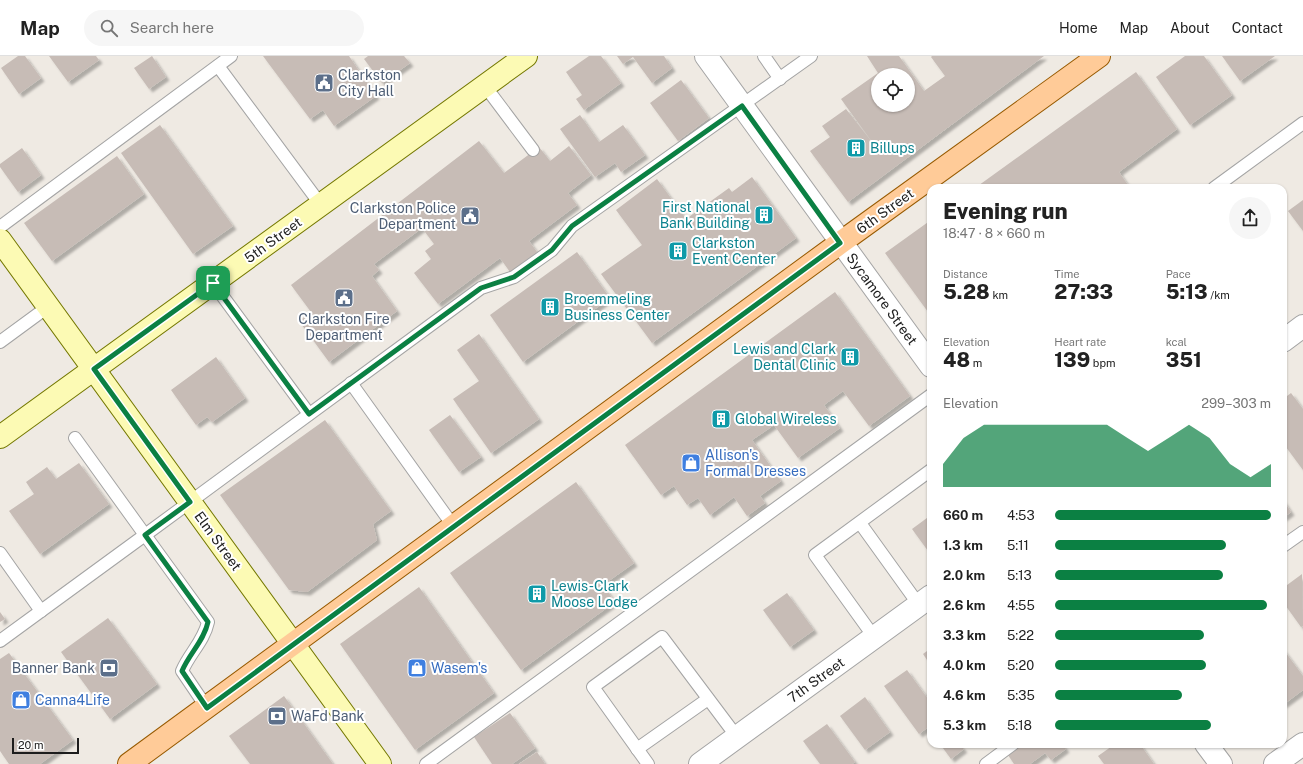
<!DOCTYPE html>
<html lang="en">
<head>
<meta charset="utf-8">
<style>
  :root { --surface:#fff; --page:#f6f6f6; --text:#222; --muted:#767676; --line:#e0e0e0; --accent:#0b8043 }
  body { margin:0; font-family:"Public Sans",sans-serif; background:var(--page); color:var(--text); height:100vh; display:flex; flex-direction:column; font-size:15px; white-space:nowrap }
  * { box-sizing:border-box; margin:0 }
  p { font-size:13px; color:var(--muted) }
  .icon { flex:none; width:22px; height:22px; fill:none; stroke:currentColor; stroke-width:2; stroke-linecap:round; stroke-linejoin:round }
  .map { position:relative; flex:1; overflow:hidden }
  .side { position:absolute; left:927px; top:128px; width:360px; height:564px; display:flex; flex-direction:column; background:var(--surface); border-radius:12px; box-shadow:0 1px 3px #0004 }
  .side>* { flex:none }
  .fabs { position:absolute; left:871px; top:12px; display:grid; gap:8px }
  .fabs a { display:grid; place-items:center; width:44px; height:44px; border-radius:50%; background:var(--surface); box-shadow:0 1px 3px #0004; font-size:20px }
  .scale { position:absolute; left:12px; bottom:10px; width:67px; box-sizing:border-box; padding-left:4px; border:2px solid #1d1d1d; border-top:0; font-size:11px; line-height:14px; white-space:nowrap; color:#1d1d1d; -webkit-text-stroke:3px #fff; paint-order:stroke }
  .pin { position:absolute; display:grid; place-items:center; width:34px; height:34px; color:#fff; margin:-17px; border-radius:8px; box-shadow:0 2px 6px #0006 }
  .round { display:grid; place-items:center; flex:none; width:42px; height:42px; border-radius:21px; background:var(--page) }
  .overview { display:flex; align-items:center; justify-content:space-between; height:68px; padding:0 16px }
  h1 { font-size:22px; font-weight:800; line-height:30px }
  .stats { display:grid; grid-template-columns:repeat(3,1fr); gap:6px; height:68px; padding:4px 16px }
  .stats div { display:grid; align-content:center }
  .stats b { font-size:20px; font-weight:800 }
  .stats small { font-size:11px; font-weight:400 }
  .stats p { font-size:11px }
  .chart { height:112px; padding:8px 16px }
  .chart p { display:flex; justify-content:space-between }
  .chart svg { width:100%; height:72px; margin-top:4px; fill:var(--accent); opacity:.7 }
  ul { padding:0 16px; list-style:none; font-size:13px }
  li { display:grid; grid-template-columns:64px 48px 1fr; align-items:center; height:30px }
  li i { height:10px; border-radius:5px; background:var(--accent) }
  header { display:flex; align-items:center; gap:24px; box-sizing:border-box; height:56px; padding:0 20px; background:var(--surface); border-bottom:1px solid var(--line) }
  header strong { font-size:19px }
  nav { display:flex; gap:22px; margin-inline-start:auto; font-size:14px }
  .search { width:280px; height:36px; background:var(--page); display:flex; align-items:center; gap:10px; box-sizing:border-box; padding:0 14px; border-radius:22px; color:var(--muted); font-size:15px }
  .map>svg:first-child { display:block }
  .building { fill:#c7bcb6; fill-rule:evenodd; filter:url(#shadow) }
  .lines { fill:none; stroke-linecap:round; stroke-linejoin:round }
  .lane-casing { stroke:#a4a4a4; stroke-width:14 }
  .street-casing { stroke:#a4a4a4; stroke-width:24 }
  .secondary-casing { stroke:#747801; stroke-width:24 }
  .primary-casing { stroke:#975a00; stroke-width:24 }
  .lane { stroke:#fff; stroke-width:12 }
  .street { stroke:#fff; stroke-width:22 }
  .secondary { stroke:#fcfab4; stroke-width:22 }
  .primary { stroke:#ffcb98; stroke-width:22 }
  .route-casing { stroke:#fff; stroke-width:8 }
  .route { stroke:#0b8043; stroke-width:5 }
  .labels { text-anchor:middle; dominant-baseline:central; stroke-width:4; stroke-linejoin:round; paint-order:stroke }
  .service-label { font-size:14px; fill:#4e5e75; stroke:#fff; text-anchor:start }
  .culture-label { font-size:14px; fill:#0d838f; stroke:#fff; text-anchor:start }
  .street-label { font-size:14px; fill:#1d1d1d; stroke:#fff }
  .shop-label { font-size:14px; fill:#366cbe; stroke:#fff; text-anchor:start }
</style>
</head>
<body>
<header>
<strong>Map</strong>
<div class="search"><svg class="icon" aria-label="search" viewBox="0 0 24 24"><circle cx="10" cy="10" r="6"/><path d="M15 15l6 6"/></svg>Search here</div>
<nav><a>Home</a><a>Map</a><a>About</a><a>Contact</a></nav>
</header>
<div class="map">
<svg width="1303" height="708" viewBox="0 0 1303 708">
  <defs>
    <filter id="shadow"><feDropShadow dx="3.5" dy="3.5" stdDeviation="1" flood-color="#0004"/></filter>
  </defs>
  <rect width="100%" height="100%" fill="#efeae3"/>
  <g class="building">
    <polygon points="18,0 25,0 41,22 19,38 1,12"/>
    <polygon points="49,0 96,0 99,4 68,26"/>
    <polygon points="152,0 166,21 149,33 134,12"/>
    <polygon points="263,0 349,0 376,40 334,70 323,54 310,63"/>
    <polygon points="368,0 404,0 410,7 382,27 364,3"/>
    <polygon points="589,0 601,0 621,27 584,54 576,43 582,39 566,16"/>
    <polygon points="617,0 664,0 672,12 652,27 633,1 623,8"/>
    <path d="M 867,0 L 899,0 L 924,35 L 945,20 L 931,1 L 932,0 L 1044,0 L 848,146 L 810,95 L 830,81 L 822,70 L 846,53 L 875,90 L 841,43 L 878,17 ZM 878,19 L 908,19 L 908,49 L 878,49 Z"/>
    <polygon points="1185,0 1204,0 1232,39 1190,69 1156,21"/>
    <polygon points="1222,0 1275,0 1240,25"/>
    <polygon points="1136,16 1177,73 1119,116 1130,132 975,132"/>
    <polygon points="681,24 709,62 678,85 650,47"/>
    <polygon points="580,59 599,86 623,69 645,99 621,116 615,107 595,121 560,73"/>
    <polygon points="160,69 233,170 193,198 121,97"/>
    <polygon points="479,85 504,117 539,91 550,105 569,90 591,119 568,137 577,149 529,185 537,196 510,216 500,202 438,248 414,217 431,203 425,195 434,188 422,172 374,208 379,214 372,220 397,255 329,306 299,265 311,256 291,229"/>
    <polygon points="22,92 41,119 18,136 0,111 0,108"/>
    <polygon points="117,100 144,138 52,205 24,167"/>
    <polygon points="752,121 796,182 652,287 601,218 642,189 616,154 657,123 686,163 729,132 732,136"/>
    <polygon points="1303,144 1303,175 1288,155"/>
    <polygon points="931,164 931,260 885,197"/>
    <polygon points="577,196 610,242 523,306 490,259"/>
    <polygon points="835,236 910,340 869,370 843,335 824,349 840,372 798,402 774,369 752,384 781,425 760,440 765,447 747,460 734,441 710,459 698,442 687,449 674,430 661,439 625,389"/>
    <polygon points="479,278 539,363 491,397 453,343 479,325 457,294"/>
    <polygon points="216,301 245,342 212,366 207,361 196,369 171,334"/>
    <polygon points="1291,337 1303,353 1303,414 1283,387 1283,343"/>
    <polygon points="450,359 481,401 459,416 429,374"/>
    <polygon points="325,364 391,455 373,468 377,484 307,536 289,534 220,439"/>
    <polygon points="79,407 109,448 40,498 9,455 34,438 26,426 47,411 56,423"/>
    <polygon points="576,426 634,507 603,529 615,546 521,614 450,517"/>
    <polygon points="1283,444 1291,456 1283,462"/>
    <polygon points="931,459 931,499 912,473"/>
    <polygon points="1302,518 1303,570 1301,571 1283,546 1283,532"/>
    <polygon points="419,531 494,637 415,694 340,588"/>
    <polygon points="787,537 814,574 790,591 763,554"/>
    <polygon points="0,556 5,563 0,566"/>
    <polygon points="108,562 157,628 110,663 61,596"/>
    <polygon points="931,592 931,610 923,598"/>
    <polygon points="1283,593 1303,620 1303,634 1283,649"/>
    <polygon points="9,597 73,684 40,708 9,708 0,695 0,603"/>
    <polygon points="907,614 931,647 931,669 919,678 884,630"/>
    <polygon points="284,640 333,708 250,708 229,680"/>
    <polygon points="865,641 890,676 865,694 840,660"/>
    <polygon points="510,657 535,692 512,708 492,708 474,681"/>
    <polygon points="827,668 855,706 852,708 820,708 803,685"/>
    <polygon points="940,688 959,688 964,693 951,703"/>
    <polygon points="1023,688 1062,688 1066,693 1051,704 1045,697 1030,708 1014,708 1008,699"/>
    <polygon points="1115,688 1140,688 1154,708 1104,708 1098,700"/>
    <polygon points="537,696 545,708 519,708"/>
  </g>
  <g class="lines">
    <defs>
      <g id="lane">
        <polyline points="764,0 780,23"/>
        <polyline points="218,10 321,149"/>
        <polyline points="485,30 533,94"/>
        <polyline points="1214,132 1303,67"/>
        <polyline points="0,171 231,0"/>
        <polyline points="213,227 309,358"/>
        <polyline points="0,286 49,250"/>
        <polyline points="351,327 454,471"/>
        <polyline points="75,382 145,479 481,232 514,221 552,194 572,170 811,0"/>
        <polyline points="860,467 919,549"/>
        <polyline points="1283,490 1303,476"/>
        <path d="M 0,497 L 41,555 L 145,479 L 208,566 C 204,585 189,598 182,615 L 207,652"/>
        <polyline points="874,581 815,499 931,414"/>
        <polyline points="0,585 41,555"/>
        <polyline points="637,693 708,643"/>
        <polyline points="426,708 931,339"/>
        <polyline points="648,708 593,631 662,581 737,681"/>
        <polyline points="986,708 1013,688"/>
      </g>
      <g id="street">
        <polyline points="706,0 931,310"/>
        <polyline points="1283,285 1303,270"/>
        <polyline points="1206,688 1221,708"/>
        <polyline points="700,708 931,540"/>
        <polyline points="1275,708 1303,688"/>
      </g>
      <g id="secondary">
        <polyline points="0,184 380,708"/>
        <polyline points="0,381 526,0"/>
      </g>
      <polyline id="primary" points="129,708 840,187 1099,0"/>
    </defs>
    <use href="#lane" class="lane-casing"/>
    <use href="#street" class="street-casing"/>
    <use href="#secondary" class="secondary-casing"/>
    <use href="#primary" class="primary-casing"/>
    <use href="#lane" class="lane"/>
    <use href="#street" class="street"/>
    <use href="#secondary" class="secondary"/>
    <use href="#primary" class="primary"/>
  </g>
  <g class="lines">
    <defs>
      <path id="route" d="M 742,50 L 840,187 L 207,652 L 182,615 C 189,598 204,585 208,566 L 145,479 L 190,446 L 94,313 L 213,227 L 309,358 L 481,232 L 514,221 L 552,194 L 572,170 Z"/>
    </defs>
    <use href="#route" class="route-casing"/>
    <use href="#route" class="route"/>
  </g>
  <defs>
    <symbol id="civic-square" viewBox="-11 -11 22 22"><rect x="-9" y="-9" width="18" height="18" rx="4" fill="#5c6f8a" stroke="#fff"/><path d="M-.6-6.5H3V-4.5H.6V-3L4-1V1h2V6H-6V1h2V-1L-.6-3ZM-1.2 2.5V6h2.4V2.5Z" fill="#fff"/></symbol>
    <symbol id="building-square" viewBox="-11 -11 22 22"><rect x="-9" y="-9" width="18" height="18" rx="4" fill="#0f9aa8" stroke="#fff"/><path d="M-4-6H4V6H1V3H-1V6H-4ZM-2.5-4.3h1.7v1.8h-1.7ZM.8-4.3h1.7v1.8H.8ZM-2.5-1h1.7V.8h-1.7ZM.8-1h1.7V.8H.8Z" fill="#fff"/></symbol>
    <symbol id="shop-square" viewBox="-11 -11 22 22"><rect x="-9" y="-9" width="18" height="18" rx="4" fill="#3f7fe0" stroke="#fff"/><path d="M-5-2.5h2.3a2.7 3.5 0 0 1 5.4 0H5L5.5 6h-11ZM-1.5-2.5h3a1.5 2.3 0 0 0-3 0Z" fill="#fff"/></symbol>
    <symbol id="bank-square" viewBox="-11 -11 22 22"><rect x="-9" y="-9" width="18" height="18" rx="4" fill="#5c6f8a" stroke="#fff"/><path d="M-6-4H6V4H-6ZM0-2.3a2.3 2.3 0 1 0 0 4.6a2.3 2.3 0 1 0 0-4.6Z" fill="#fff"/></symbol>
  </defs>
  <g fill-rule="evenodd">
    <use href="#civic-square" x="313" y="16" width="22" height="22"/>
    <use href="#building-square" x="845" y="81" width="22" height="22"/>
    <use href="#building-square" x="753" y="148" width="22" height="22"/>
    <use href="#civic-square" x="459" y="149" width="22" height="22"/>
    <use href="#building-square" x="667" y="184" width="22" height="22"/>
    <use href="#civic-square" x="333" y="231" width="22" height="22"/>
    <use href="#building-square" x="539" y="240" width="22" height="22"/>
    <use href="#building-square" x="839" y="290" width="22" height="22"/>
    <use href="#building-square" x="710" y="352" width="22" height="22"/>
    <use href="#shop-square" x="680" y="396" width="22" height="22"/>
    <use href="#building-square" x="526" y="527" width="22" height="22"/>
    <use href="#bank-square" x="98" y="601" width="22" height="22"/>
    <use href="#shop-square" x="406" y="601" width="22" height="22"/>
    <use href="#shop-square" x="10" y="633" width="22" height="22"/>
    <use href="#bank-square" x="266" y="649" width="22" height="22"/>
  </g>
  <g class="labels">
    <g class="service-label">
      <text x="338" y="19">Clarkston<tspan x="338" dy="16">City Hall</tspan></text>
      <text x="456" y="152" text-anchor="end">Clarkston Police<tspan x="456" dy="16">Department</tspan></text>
      <text x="344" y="263" text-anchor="middle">Clarkston Fire<tspan x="344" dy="16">Department</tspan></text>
      <text x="95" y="612" text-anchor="end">Banner Bank</text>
      <text x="291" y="660">WaFd Bank</text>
    </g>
    <g class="culture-label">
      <text x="870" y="92">Billups</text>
      <text x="750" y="151" text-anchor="end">First National<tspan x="750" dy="16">Bank Building</tspan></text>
      <text x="692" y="187">Clarkston<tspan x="692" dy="16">Event Center</tspan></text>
      <text x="564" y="243">Broemmeling<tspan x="564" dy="16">Business Center</tspan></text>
      <text x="836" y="293" text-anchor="end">Lewis and Clark<tspan x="836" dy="16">Dental Clinic</tspan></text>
      <text x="735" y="363">Global Wireless</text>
      <text x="551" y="530">Lewis-Clark<tspan x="551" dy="16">Moose Lodge</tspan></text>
    </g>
    <g class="street-label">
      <text transform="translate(885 155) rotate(-36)">6th Street</text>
      <text transform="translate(273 184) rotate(-36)">5th Street</text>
      <text transform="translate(882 243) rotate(54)">Sycamore Street</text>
      <text transform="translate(218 485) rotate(54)">Elm Street</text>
      <text transform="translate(816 624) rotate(-36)">7th Street</text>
    </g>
    <g class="shop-label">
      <text x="705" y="399">Allison's<tspan x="705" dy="16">Formal Dresses</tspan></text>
      <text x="431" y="612">Wasem's</text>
      <text x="35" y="644">Canna4Life</text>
    </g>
  </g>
</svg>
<div class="fabs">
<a><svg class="icon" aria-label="locate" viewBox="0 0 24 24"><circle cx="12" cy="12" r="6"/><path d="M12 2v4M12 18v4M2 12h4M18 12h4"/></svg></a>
</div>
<div class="scale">20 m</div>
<div class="pin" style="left:213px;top:227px;background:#1e9e55"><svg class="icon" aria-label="arrive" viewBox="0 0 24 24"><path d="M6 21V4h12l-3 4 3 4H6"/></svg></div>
<section class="side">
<div class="overview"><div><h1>Evening run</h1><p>18:47 · 8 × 660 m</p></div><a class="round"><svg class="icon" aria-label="share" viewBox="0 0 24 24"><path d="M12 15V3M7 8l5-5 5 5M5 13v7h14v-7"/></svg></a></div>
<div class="stats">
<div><p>Distance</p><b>5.28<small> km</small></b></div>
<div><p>Time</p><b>27:33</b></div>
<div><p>Pace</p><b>5:13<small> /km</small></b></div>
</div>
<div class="stats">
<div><p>Elevation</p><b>48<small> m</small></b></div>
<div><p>Heart rate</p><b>139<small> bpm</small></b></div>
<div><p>kcal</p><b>351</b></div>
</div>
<div class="chart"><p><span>Elevation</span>299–303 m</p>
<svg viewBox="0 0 160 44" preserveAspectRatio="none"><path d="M0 44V30L10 14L20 6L30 6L40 6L50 6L60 6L70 6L80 6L90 14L100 22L110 14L120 6L130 14L140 30L150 38L160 30V44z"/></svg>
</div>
<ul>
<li><b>660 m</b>4:53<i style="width:100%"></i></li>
<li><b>1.3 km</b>5:11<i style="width:79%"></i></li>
<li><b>2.0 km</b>5:13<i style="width:78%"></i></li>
<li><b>2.6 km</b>4:55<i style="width:98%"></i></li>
<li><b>3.3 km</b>5:22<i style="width:69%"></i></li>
<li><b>4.0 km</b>5:20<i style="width:70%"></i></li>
<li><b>4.6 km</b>5:35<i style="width:59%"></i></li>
<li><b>5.3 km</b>5:18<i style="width:72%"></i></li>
</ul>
</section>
</div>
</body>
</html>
